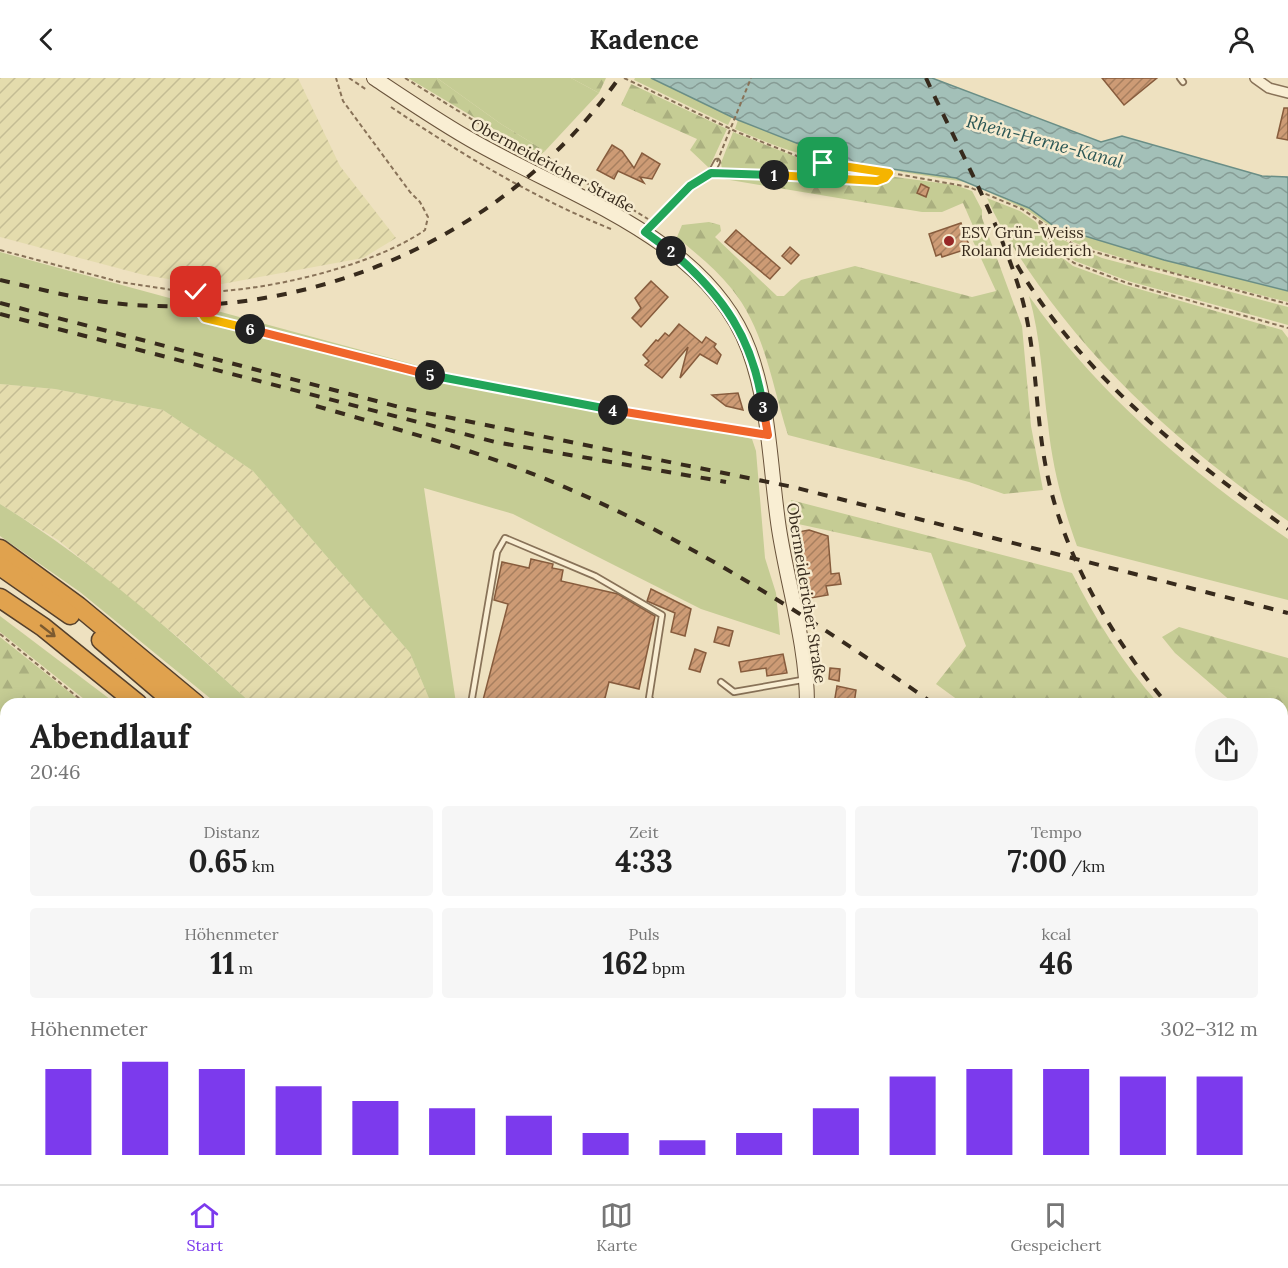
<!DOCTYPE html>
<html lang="de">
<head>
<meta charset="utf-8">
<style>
  :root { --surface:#fff; --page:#f6f6f6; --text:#222; --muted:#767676; --line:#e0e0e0; --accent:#7c3aed }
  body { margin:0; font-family:Lora,serif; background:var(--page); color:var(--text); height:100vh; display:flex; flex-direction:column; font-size:22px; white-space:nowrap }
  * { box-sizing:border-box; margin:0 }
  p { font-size:20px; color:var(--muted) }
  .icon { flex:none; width:33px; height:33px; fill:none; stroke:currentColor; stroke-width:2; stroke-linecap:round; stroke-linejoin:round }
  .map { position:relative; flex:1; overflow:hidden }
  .side { position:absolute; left:0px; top:620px; width:1288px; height:488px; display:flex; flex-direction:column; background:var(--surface); border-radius:18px 18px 0 0; box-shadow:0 3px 15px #0003 }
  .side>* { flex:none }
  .pin { position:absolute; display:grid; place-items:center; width:51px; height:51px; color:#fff; margin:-26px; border-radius:12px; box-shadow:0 3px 9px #0006 }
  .km { position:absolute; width:30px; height:30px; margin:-15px; border-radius:50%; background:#222; color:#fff; font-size:16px; line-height:30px; text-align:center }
  .round { display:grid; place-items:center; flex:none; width:63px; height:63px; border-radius:32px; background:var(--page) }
  .summary { display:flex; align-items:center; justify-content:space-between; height:102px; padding:0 30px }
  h1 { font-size:33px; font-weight:700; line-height:45px }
  .metrics { display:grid; grid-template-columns:repeat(3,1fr); gap:9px; height:102px; padding:6px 30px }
  .metrics div { display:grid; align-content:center; border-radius:6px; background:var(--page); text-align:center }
  .metrics b { font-size:30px; font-weight:700 }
  .metrics small { font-size:16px; font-weight:400 }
  .metrics p { font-size:16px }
  .chart { height:168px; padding:12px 30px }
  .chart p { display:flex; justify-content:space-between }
  .chart svg { width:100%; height:108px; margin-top:6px; stroke:var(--accent); stroke-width:6 }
  header { display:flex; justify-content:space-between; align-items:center; height:78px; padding:0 30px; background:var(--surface); font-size:27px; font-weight:700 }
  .tabs { display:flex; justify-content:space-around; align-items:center; height:84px; border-top:2px solid var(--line); background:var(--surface); font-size:16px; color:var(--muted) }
  .tabs a { display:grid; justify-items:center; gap:3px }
  .tabs .on { color:var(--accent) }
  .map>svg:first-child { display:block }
  .farmland { fill:url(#farmland-furrows) }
  .green { fill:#c5cc94 }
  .forest { fill:url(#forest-firs) }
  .water { fill:url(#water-waves); stroke:#6a8e86; stroke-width:1.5 }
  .building { fill:url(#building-hatch); stroke:#875c3d; stroke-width:1.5 }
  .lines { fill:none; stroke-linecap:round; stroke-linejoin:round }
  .lane-casing { stroke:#887258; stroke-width:8 }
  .street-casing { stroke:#887258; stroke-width:12 }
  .secondary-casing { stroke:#69533b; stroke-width:16 }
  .highway-casing { stroke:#55402c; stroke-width:21 }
  .path { stroke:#887258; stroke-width:2; stroke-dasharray:4.5 3; stroke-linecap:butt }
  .lane { stroke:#f9eed3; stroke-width:4.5 }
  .street { stroke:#f9eed3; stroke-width:9 }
  .secondary { stroke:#f9eed3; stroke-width:14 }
  .highway { stroke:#e0a24e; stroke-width:18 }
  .rail { stroke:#372a1c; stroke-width:4; stroke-dasharray:10 10; stroke-linecap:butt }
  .path-bridge { stroke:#887258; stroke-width:2; stroke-dasharray:4.5 3; stroke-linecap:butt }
  .oneway { stroke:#7b5a30 }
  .split-1-casing { stroke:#fff; stroke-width:12 }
  .split-2-casing { stroke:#fff; stroke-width:12 }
  .split-3-casing { stroke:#fff; stroke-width:12 }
  .split-4-casing { stroke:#fff; stroke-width:12 }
  .split-5-casing { stroke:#fff; stroke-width:12 }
  .split-6-casing { stroke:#fff; stroke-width:12 }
  .split-7-casing { stroke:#fff; stroke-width:12 }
  .split-1 { stroke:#f5b400; stroke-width:8 }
  .split-2 { stroke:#22a559; stroke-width:8 }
  .split-3 { stroke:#22a559; stroke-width:8 }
  .split-4 { stroke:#f0652b; stroke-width:8 }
  .split-5 { stroke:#22a559; stroke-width:8 }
  .split-6 { stroke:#f0652b; stroke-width:8 }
  .split-7 { stroke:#f5b400; stroke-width:8 }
  .poi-dot { fill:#972827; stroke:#f6ebcf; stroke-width:2 }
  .labels { text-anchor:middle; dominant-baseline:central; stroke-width:5; stroke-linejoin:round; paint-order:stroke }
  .street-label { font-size:16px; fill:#372a1c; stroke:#f6ebcf }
  .poi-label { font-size:16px; fill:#372a1c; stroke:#f6ebcf; text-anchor:start }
  .water-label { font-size:18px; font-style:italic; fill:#2b5755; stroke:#f6ebcf }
</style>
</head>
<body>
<header><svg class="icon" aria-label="back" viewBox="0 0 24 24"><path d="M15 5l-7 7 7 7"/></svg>Kadence<svg class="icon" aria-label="person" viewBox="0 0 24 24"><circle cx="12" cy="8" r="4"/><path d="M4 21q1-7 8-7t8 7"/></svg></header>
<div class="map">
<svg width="1288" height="1106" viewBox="0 0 1288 1106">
  <defs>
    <pattern id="farmland-furrows" width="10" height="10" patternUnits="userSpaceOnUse" patternTransform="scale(1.5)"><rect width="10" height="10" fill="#e4dcad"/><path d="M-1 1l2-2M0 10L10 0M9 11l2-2" fill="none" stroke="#c4bd94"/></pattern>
    <pattern id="forest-firs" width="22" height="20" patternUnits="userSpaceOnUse" patternTransform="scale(1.5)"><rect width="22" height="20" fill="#c5cc94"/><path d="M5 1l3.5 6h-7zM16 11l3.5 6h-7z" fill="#aaaf7f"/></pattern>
    <pattern id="water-waves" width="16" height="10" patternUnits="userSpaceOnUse" patternTransform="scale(1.5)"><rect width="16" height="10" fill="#a3c0b8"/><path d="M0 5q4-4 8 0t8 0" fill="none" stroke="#869c95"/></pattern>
    <pattern id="building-hatch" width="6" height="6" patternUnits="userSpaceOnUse" patternTransform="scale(1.5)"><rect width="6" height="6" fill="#cd9b75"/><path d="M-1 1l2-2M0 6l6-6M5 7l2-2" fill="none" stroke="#a77f5f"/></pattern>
  </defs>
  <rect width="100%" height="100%" fill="#eee1c0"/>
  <g class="farmland">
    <polygon points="0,0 298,0 340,88 396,160 363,180 211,208 144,197 0,159"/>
    <polygon points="0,306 55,311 163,332 253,393 410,575 431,625 251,625 184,564 58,462 0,426"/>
    <polygon points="0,723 6,729 6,995 0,994"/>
    <polygon points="239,1101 333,1101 338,1106 245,1106"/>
  </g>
  <g class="green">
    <polygon points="437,0 571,0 599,15 545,73 501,46"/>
    <polygon points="635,0 651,0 732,39 728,47 634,2"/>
    <path d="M 738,42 L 819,74 L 835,83 C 799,78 768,65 735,51 Z"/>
    <polygon points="895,92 956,100 965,104 902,94"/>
    <polygon points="986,113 1029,130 1066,157 1075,155 1164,182 1288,213 1288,224 1159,191 1086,169 1073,164 1027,132"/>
    <polygon points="0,174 427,290 752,361 756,373 765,480 776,515 780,557 701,531 513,436 424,410 456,625 431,625 410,575 253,393 163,332 55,311 0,306"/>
    <path d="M 1029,218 C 1098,316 1189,393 1288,461 L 1288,522 L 1077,468 C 1063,430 1052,387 1048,346 C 1042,303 1041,260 1029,218 Z"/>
    <path d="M 0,426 C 91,482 172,553 251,625 L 216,625 L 80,514 L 0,458 Z"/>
    <polygon points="0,538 115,625 89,625 0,554"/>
    <polygon points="594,1101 684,1101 688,1106 597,1106"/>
    <polygon points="938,1101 1072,1101 1069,1106 944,1106"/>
    <polygon points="1086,1101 1259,1101 1259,1104 1083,1106"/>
  </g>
  <g class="forest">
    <polygon points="408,0 437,0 501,46 545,73 539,78"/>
    <polygon points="571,0 606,0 599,15"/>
    <polygon points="631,6 727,51 709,90 690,72 697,61 621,27"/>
    <polygon points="733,54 809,84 875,95 879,99 722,92 721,85"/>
    <path d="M 730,98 L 881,105 L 895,99 L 955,107 L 972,113 L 982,132 L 982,140 L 1022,248 L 1031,348 L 1043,412 L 1004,416 L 969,404 L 788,357 C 772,308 765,251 731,210 C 715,190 695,175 677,159 L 682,147 L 709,144 L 720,147 L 721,153 L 715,159 L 777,218 L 784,218 L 801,202 L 855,188 L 972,219 L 996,213 L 967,150 L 973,148 L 963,125 L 942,134 L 922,134 L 724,101 Z"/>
    <path d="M 987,120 L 1020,133 L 1036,144 L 1051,171 L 1073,188 L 1125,207 L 1282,252 L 1288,260 L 1288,443 C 1192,376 1106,302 1038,206 C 1019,179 1000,150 987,120 Z"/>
    <polygon points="1043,148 1072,167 1102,180 1288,229 1288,247 1128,203 1075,183 1055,167"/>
    <path d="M 791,422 L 1072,495 C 1096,542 1123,586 1158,625 L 962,625 L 936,606 L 966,568 L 931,475 L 789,444 Z"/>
    <polygon points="1179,549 1288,580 1288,667 1283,663 1282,626 1233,625 1175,575 1162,559"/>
    <polygon points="0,559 83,625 6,626 6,729 0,723"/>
    <polygon points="1282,732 1288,735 1288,820 1283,818"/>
    <polygon points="0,994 6,995 6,1101 239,1101 245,1106 0,1106"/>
    <polygon points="333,1101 482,1101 485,1106 338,1106"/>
  </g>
  <polygon class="water" points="651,0 932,0 1101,64 1122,58 1262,98 1288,99 1288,213 1164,182 1075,155 1066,157 1029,130 956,100 835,83 819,74 738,42"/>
  <g class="building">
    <polygon points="1102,0 1157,0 1124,27"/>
    <polygon points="1284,30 1288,30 1288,62 1277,60"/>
    <polygon points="612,67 622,73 634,90 642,75 660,86 652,101 640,99 644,105 618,93 614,101 597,92"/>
    <polygon points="921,106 929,110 926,119 917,115"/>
    <polygon points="961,145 970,170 942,179 941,176 936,178 929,156"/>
    <polygon points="736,152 780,190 770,201 725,164"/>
    <polygon points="790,169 799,177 791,186 782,178"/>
    <polygon points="651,203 668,219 641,249 632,240 641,230 635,220"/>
    <polygon points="679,246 702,265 706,259 716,266 714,269 721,277 717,286 700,276 680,300 688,269 662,300 645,287 649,283 643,277 656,262 658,263 665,255 669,258"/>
    <polygon points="738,315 743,332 726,328 712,317"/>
    <polygon points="809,452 828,458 831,496 839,495 841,506 826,508 828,517 811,520 798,454"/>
    <polygon points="531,481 553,486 552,490 563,492 561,503 618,516 655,538 639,611 609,604 604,624 599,623 598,626 482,626 508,526 494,522 502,484 529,490"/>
    <polygon points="651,511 691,531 685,558 671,554 675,535 647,523"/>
    <polygon points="718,549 733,553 729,568 714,564"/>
    <polygon points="695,571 706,575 700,594 689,591"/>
    <polygon points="783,576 787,595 767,598 766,590 741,594 739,584"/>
    <polygon points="830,590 840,591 839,603 829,601"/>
    <polygon points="837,608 856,612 854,626 834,626"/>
  </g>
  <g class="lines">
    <defs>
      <g id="lane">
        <polyline points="1180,0 1183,4"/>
        <polyline points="645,154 690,108 711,95 717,84"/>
        <polyline points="721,604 734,614 802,602"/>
        <polyline points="471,626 497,474 505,460 595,498 662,537 649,620 654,626"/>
      </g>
      <g id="street">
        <polyline points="1255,0 1269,10 1288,15"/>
        <polyline points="1282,916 1288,918"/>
      </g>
      <g id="secondary">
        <path d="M 374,0 C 404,20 435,41 466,59 C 562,116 707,158 749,272 C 770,329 770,391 779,451 C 788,509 807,567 807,626"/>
        <polyline points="700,1101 704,1106"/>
      </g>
      <g id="highway">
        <polyline points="0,471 78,528 196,626"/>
        <polyline points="0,488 70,537"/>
        <polyline points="0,520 43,549 138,626"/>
        <polyline points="101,562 176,626"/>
        <polyline points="534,1101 537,1106"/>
        <polyline points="561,1101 564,1106"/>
        <polyline points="577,1101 580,1106"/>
      </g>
    </defs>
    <use href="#lane" class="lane-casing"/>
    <use href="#street" class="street-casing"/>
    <use href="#secondary" class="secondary-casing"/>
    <use href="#highway" class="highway-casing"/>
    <g class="path">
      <polyline points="349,0 367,12"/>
      <polyline points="405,0 523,73 606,115 648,141"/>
      <polyline points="624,0 737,54 797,78 969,109 1022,131 1073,166 1087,172 1288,226"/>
      <path d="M 391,29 C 461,76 534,120 611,151"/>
      <polyline points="719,95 877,103 886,100 889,95"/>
      <polyline points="1039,144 1053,169 1074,185 1127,205 1288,250"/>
      <polyline points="0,172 120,204 186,214 205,240 460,305 755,355"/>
      <path d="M 186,214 C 251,217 371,190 425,152 L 428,139 L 420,124 L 410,114 L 343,23 L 336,0"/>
      <polyline points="0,556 86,626"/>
      <polyline points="485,1101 488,1106"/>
      <polyline points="933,1101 938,1106"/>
      <polyline points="1017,1101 1024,1106"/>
      <polyline points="1179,1101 1181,1106"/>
      <polyline points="1270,1101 1271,1106"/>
      <polyline points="1078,1106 1081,1101"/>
      <polyline points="1139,1106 1142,1101"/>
    </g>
    <use href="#lane" class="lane"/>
    <use href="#street" class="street"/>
    <use href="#secondary" class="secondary"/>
    <use href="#highway" class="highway"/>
    <g class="rail">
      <path d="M 926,0 C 959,72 1000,144 1022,220 C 1037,276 1035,334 1046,390 C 1062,475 1112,561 1167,626"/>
      <path d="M 1017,187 C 1081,297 1186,379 1288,451"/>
      <path d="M 0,202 C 44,212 88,224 134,227 C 321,239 510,155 619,0"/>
      <polyline points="0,225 407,331 793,409 1288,535"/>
      <polyline points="0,236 495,364 726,404"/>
      <path d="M 316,328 C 385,348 454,366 520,391 C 668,447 805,536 934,626"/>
      <polyline points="1282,725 1288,728"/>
      <polyline points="1282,828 1288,830"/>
    </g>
    <polyline class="path-bridge" points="717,84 751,0"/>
  </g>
  <defs><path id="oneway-shaft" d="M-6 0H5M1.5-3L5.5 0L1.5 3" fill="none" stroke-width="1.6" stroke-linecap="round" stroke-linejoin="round" transform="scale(1.5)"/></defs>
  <use class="oneway" href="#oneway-shaft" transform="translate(48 553) rotate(38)"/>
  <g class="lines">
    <defs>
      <polyline id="split-1" points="774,97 877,103 885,100 889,95 823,85"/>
      <polyline id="split-2" points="671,173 645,154 690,108 711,95 774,97"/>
      <path id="split-3" d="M 671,173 C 723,217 753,260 763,329"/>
      <polyline id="split-4" points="613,332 768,357 763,329"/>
      <polyline id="split-5" points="430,297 613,332"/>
      <polyline id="split-6" points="250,251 430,297"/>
      <polyline id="split-7" points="196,214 186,213 205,240 250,251"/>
    </defs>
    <use href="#split-1" class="split-1-casing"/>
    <use href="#split-2" class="split-2-casing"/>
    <use href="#split-3" class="split-3-casing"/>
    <use href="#split-4" class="split-4-casing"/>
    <use href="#split-5" class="split-5-casing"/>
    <use href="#split-6" class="split-6-casing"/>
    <use href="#split-7" class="split-7-casing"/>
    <use href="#split-1" class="split-1"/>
    <use href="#split-2" class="split-2"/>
    <use href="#split-3" class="split-3"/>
    <use href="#split-4" class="split-4"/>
    <use href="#split-5" class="split-5"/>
    <use href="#split-6" class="split-6"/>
    <use href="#split-7" class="split-7"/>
  </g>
  <circle class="poi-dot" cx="949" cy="163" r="6"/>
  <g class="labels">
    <g class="street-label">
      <text transform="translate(553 87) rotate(28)">Obermeidericher Straße</text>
      <text transform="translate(807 515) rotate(81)">Obermeidericher Straße</text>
    </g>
    <g class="poi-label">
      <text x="961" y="154">ESV Grün-Weiss<tspan x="961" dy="18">Roland Meiderich</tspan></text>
    </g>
    <g class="water-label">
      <text transform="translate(1045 63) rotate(15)">Rhein-Herne-Kanal</text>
    </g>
  </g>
</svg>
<div class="pin" style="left:823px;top:85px;background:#1e9e55"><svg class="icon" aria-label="arrive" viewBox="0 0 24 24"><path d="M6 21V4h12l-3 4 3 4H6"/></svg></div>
<div class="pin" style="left:196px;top:214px;background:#d93025"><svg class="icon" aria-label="check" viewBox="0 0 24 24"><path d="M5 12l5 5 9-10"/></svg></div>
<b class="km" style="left:774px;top:97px">1</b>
<b class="km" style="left:671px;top:173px">2</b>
<b class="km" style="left:763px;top:329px">3</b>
<b class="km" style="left:613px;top:332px">4</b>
<b class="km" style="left:430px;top:297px">5</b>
<b class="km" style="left:250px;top:251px">6</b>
<section class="side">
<div class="summary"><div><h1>Abendlauf</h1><p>20:46</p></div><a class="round"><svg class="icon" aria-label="share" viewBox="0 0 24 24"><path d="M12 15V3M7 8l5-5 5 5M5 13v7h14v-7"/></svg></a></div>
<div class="metrics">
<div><p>Distanz</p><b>0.65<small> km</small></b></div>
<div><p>Zeit</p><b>4:33</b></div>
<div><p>Tempo</p><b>7:00<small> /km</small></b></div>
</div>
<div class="metrics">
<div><p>Höhenmeter</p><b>11<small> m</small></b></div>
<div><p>Puls</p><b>162<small> bpm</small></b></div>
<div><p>kcal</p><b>46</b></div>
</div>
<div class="chart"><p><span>Höhenmeter</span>302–312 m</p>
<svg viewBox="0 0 160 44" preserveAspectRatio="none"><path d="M5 44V9M15 44V6M25 44V9M35 44V16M45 44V22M55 44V25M65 44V28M75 44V35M85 44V38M95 44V35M105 44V25M115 44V12M125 44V9M135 44V9M145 44V12M155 44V12"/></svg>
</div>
</section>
</div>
<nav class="tabs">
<a class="on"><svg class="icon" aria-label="home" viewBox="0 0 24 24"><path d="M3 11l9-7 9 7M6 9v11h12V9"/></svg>Start</a>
<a><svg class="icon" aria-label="map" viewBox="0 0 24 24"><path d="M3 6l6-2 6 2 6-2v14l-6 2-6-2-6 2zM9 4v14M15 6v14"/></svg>Karte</a>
<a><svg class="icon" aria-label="saved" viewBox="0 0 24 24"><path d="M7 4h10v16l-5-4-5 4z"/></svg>Gespeichert</a>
</nav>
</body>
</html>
